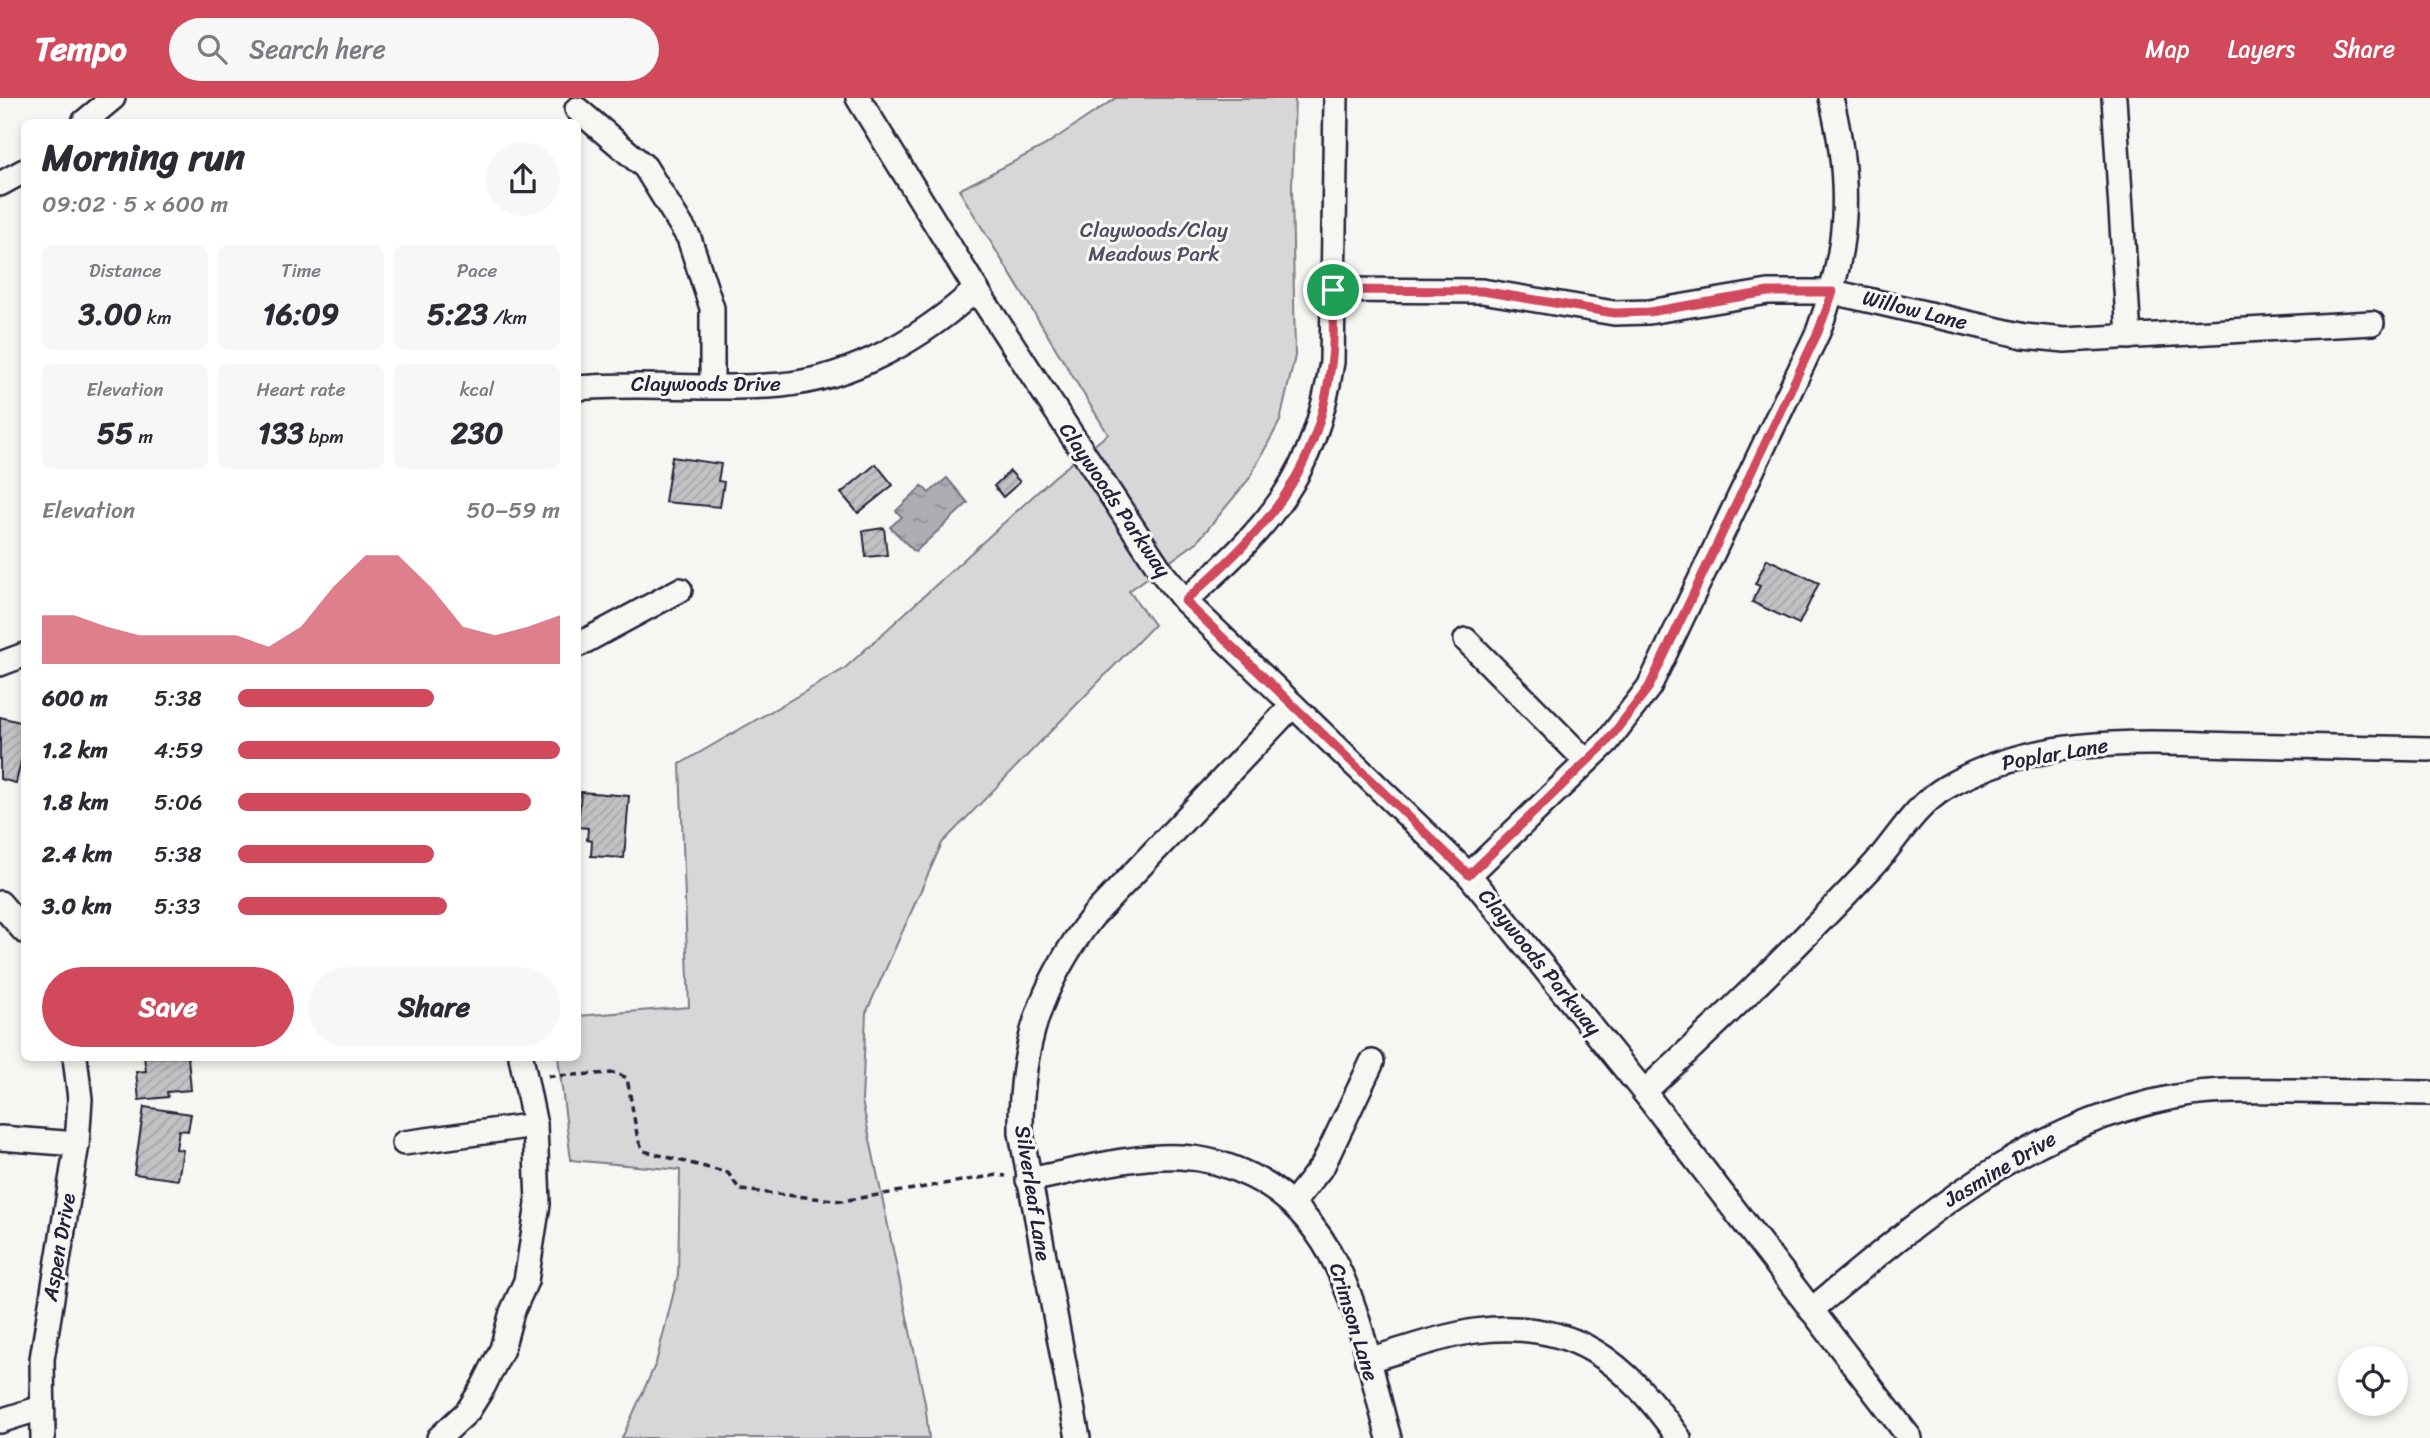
<!DOCTYPE html>
<html lang="en">
<head>
<meta charset="utf-8">
<style>
  :root { --surface:#fff; --page:#f7f7f7; --text:#2b2b33; --muted:#7c7c81; --accent:#d1495b }
  body { margin:0; font-family:Sriracha,sans-serif; background:var(--page); color:var(--text); height:100vh; display:flex; flex-direction:column; font-size:26px; white-space:nowrap }
  * { box-sizing:border-box; margin:0 }
  p { font-size:23px; color:var(--muted) }
  .icon { flex:none; width:38px; height:38px; fill:none; stroke:currentColor; stroke-width:2; stroke-linecap:round; stroke-linejoin:round }
  .map { position:relative; flex:1; overflow:hidden }
  .details { position:absolute; left:21px; top:21px; width:560px; height:942px; display:flex; flex-direction:column; background:var(--surface); border-radius:10px; box-shadow:0 4px 10px #0003 }
  .details>* { flex:none }
  .buttons { position:absolute; left:2338px; top:1248px; display:grid; gap:14px }
  .buttons a { display:grid; place-items:center; width:70px; height:70px; border-radius:50%; background:var(--surface); box-shadow:0 4px 10px #0003; font-size:35px }
  .pin { position:absolute; display:grid; place-items:center; width:60px; height:60px; color:#fff; margin:-30px; border:4px solid #fff; border-radius:50%; box-shadow:0 2px 7px #0007 }
  .round { display:grid; place-items:center; flex:none; width:74px; height:74px; border-radius:37px; background:var(--page) }
  .overview { display:flex; align-items:center; justify-content:space-between; height:119px; padding:0 21px }
  h1 { font-size:38px; font-weight:700; line-height:52px }
  .metrics { display:grid; grid-template-columns:repeat(3,1fr); gap:10px; height:119px; padding:7px 21px }
  .metrics div { display:grid; align-content:center; border-radius:10px; background:var(--page); text-align:center }
  .metrics b { font-size:30px; font-weight:700 }
  .metrics small { font-size:19px; font-weight:400 }
  .metrics p { font-size:19px }
  .chart { height:196px; padding:14px 21px }
  .chart p { display:flex; justify-content:space-between }
  .chart svg { width:100%; height:126px; margin-top:7px; fill:var(--accent); opacity:.7 }
  .cta { display:flex; gap:14px; margin-top:auto; padding:14px 21px }
  .cta a { flex:1; height:80px; border-radius:42px; background:var(--accent); color:#fff; font-size:28px; font-weight:700; line-height:80px; text-align:center }
  .cta a+a { background:var(--page); color:var(--text) }
  ul { padding:0 21px; list-style:none; font-size:23px }
  li { display:grid; grid-template-columns:112px 84px 1fr; align-items:center; height:52px }
  li i { height:18px; border-radius:9px; background:var(--accent) }
  header { display:flex; align-items:center; gap:42px; box-sizing:border-box; height:98px; padding:0 35px; background:var(--accent); color:#fff }
  header strong { font-size:33px }
  nav { display:flex; gap:38px; margin-inline-start:auto; font-size:24px }
  .search { width:490px; height:63px; background:var(--page); display:flex; align-items:center; gap:18px; box-sizing:border-box; padding:0 24px; border-radius:38px; color:var(--muted); font-size:26px }
  .map>svg:first-child { display:block }
  .green { fill:#d7d7d7; stroke:#7c7c89; stroke-width:2 }
  .water { fill:url(#water-ripples); stroke:#757583; stroke-width:2 }
  .building { fill:url(#building-hatch); stroke:#22223b; stroke-width:2 }
  .lines { fill:none; stroke-linecap:round; stroke-linejoin:round }
  .street-casing { stroke:#22223b; stroke-width:28 }
  .path { stroke:#22223b; stroke-width:3.5; stroke-dasharray:7 5; stroke-linecap:butt }
  .street { stroke:#f6f6f2; stroke-width:23 }
  .route-casing { stroke:#fff; stroke-width:14 }
  .route { stroke:#d1495b; stroke-width:9 }
  .labels { text-anchor:middle; dominant-baseline:central; stroke-width:6; stroke-linejoin:round; paint-order:stroke }
  .park-label { font-size:21px; fill:#4f4f62; stroke:#f6f6f2 }
  .street-label { font-size:21px; fill:#22223b; stroke:#f6f6f2 }
</style>
</head>
<body>
<header>
<strong>Tempo</strong>
<div class="search"><svg class="icon" aria-label="search" viewBox="0 0 24 24"><circle cx="10" cy="10" r="6"/><path d="M15 15l6 6"/></svg>Search here</div>
<nav><a>Map</a><a>Layers</a><a>Share</a></nav>
</header>
<div class="map">
<svg width="2430" height="1340" viewBox="0 0 2430 1340">
  <defs>
    <pattern id="water-ripples" width="26" height="14" patternUnits="userSpaceOnUse" patternTransform="scale(1.75)"><rect width="26" height="14" fill="#adadb3"/><path d="M2 4q2-2 4 0t4 0M15 11q2-2 4 0t4 0" fill="none" stroke="#8c8c93"/></pattern>
    <pattern id="building-hatch" width="6" height="6" patternUnits="userSpaceOnUse" patternTransform="scale(1.75)"><rect width="6" height="6" fill="#c2c2c4"/><path d="M-1 1l2-2M0 6l6-6M5 7l2-2" fill="none" stroke="#a6a6a9"/></pattern>
  </defs>
  <rect width="100%" height="100%" fill="#f6f6f2"/>
  <filter id="ink" filterUnits="userSpaceOnUse"><feTurbulence type="fractalNoise" baseFrequency=".0143" numOctaves="2"/><feDisplacementMap in="SourceGraphic" scale="14" xChannelSelector="R" yChannelSelector="G"/><feConvolveMatrix kernelMatrix="1 2 1 2 8 2 1 2 1" color-interpolation-filters="sRGB"/></filter>
  <g filter="url(#ink)">
    <polygon class="green" points="1116,0 1295,0 1292,89 1295,258 1280,323 1249,381 1197,444 1129,493 1154,527 942,745 866,915 862,1003 925,1305 929,1340 622,1340 656,1265 678,1177 680,1072 571,1062 558,959 578,959 578,918 689,909 680,666 844,571 1054,379 1108,336 959,92 1044,48"/>
    <polygon class="water" points="947,380 968,405 915,454 890,429 902,419 896,413 922,388 929,395"/>
    <g class="building">
      <polygon points="672,359 721,366 718,383 724,384 720,409 665,404"/>
      <polygon points="876,366 893,387 858,415 841,395"/>
      <polygon points="1010,373 1020,384 1003,399 994,388"/>
      <polygon points="884,430 887,457 866,459 863,433"/>
      <polygon points="1767,461 1819,485 1799,526 1752,504 1760,488 1755,486"/>
      <polygon points="0,619 24,625 24,651 16,685 0,681"/>
      <polygon points="581,694 629,698 624,760 591,758 592,743 587,742 588,730 578,729"/>
      <polygon points="144,959 188,959 191,992 167,994 168,999 139,1002 136,974 146,973"/>
      <polygon points="144,1009 191,1016 188,1033 179,1032 176,1051 183,1052 178,1082 134,1076"/>
    </g>
    <g class="lines">
      <defs>
        <g id="street">
          <polyline points="858,0 976,191 1163,476 1185,503 1469,777 1644,994 1910,1340"/>
          <polyline points="2114,0 2129,239"/>
          <polyline points="577,11 645,69 689,140 712,210 712,287"/>
          <polyline points="84,24 113,0"/>
          <polyline points="0,86 24,73"/>
          <polyline points="1333,192 1482,193 1614,215 1649,214 1768,194 1833,194 2024,238 2065,242 2372,225"/>
          <path d="M 578,290 C 645,284 714,293 781,287 C 854,280 924,239 976,191"/>
          <path d="M 1185,503 C 1270,427 1314,380 1332,264 L 1336,0"/>
          <polyline points="1466,542 1586,663"/>
          <polyline points="578,547 680,492"/>
          <polyline points="0,566 24,557"/>
          <path d="M 1469,777 L 1607,644 L 1649,589 L 1818,234 C 1849,152 1852,85 1831,0"/>
          <polyline points="0,805 24,833"/>
          <path d="M 1644,994 C 1722,922 1798,848 1870,771 C 1896,744 1912,710 1945,690 C 2034,637 2140,644 2239,647 C 2303,648 2366,650 2430,651"/>
          <polyline points="0,1040 77,1046"/>
          <polyline points="404,1045 535,1027"/>
          <path d="M 1028,1082 C 1077,1073 1130,1057 1180,1059 C 1204,1060 1229,1067 1251,1078 C 1350,1126 1362,1245 1389,1340"/>
          <polyline points="1293,1105 1323,1067 1372,964"/>
          <path d="M 1811,1212 C 1929,1115 2035,1020 2192,996 C 2225,991 2259,993 2292,993 C 2338,994 2384,994 2430,995"/>
          <path d="M 1367,1262 C 1402,1253 1439,1238 1475,1233 C 1574,1220 1625,1264 1679,1340"/>
          <polyline points="0,1323 41,1310"/>
          <polyline points="43,1340 42,1261 77,1046 80,1001 75,959"/>
          <polyline points="439,1340 468,1313 483,1289 502,1251 512,1214 526,1183 538,1106 535,1027 521,959"/>
          <path d="M 1078,1340 L 1021,1035 C 1020,949 1040,886 1093,818 L 1292,608"/>
        </g>
      </defs>
      <use href="#street" class="street-casing"/>
      <polyline class="path" points="548,978 616,975 627,980 638,1042 644,1053 728,1075 740,1092 842,1103 997,1077 1006,1078"/>
      <use href="#street" class="street"/>
    </g>
  </g>
  <g class="lines" filter="url(#ink)">
    <defs>
      <path id="route" d="M 1333,192 L 1482,193 L 1614,215 L 1649,214 L 1768,194 L 1833,194 L 1818,234 L 1649,589 L 1607,644 L 1469,777 L 1185,503 C 1265,431 1317,379 1331,267 C 1335,243 1333,216 1333,192 Z"/>
    </defs>
    <use href="#route" class="route-casing"/>
    <use href="#route" class="route"/>
  </g>
  <g class="labels">
    <g class="park-label">
      <text x="1154" y="132">Claywoods/Clay<tspan x="1154" dy="24">Meadows Park</tspan></text>
    </g>
    <g class="street-label">
      <text transform="translate(1915 212) rotate(14)">Willow Lane</text>
      <text x="706" y="286">Claywoods Drive</text>
      <text transform="translate(1115 402) rotate(56)">Claywoods Parkway</text>
      <text transform="translate(2055 656) rotate(-10)">Poplar Lane</text>
      <text transform="translate(1540 864) rotate(51)">Claywoods Parkway</text>
      <text transform="translate(2000 1071) rotate(-31)">Jasmine Drive</text>
      <text transform="translate(1033 1095) rotate(81)">Silverleaf Lane</text>
      <text transform="translate(59 1149) rotate(-80)">Aspen Drive</text>
      <text transform="translate(1354 1224) rotate(73)">Crimson Lane</text>
    </g>
  </g>
</svg>
<div class="buttons">
<a><svg class="icon" aria-label="locate" viewBox="0 0 24 24"><circle cx="12" cy="12" r="6"/><path d="M12 2v4M12 18v4M2 12h4M18 12h4"/></svg></a>
</div>
<div class="pin" style="left:1333px;top:192px;background:#1e9e55"><svg class="icon" aria-label="arrive" viewBox="0 0 24 24"><path d="M6 21V4h12l-3 4 3 4H6"/></svg></div>
<section class="details">
<div class="overview"><div><h1>Morning run</h1><p>09:02 · 5 × 600 m</p></div><a class="round"><svg class="icon" aria-label="share" viewBox="0 0 24 24"><path d="M12 15V3M7 8l5-5 5 5M5 13v7h14v-7"/></svg></a></div>
<div class="metrics">
<div><p>Distance</p><b>3.00<small> km</small></b></div>
<div><p>Time</p><b>16:09</b></div>
<div><p>Pace</p><b>5:23<small> /km</small></b></div>
</div>
<div class="metrics">
<div><p>Elevation</p><b>55<small> m</small></b></div>
<div><p>Heart rate</p><b>133<small> bpm</small></b></div>
<div><p>kcal</p><b>230</b></div>
</div>
<div class="chart"><p><span>Elevation</span>50–59 m</p>
<svg viewBox="0 0 160 44" preserveAspectRatio="none"><path d="M0 44V27L10 27L20 31L30 34L40 34L50 34L60 34L70 38L80 31L90 17L100 6L110 6L120 17L130 31L140 34L150 31L160 27V44z"/></svg>
</div>
<ul>
<li><b>600 m</b>5:38<i style="width:61%"></i></li>
<li><b>1.2 km</b>4:59<i style="width:100%"></i></li>
<li><b>1.8 km</b>5:06<i style="width:91%"></i></li>
<li><b>2.4 km</b>5:38<i style="width:61%"></i></li>
<li><b>3.0 km</b>5:33<i style="width:65%"></i></li>
</ul>
<div class="cta"><a>Save</a><a>Share</a></div>
</section>
</div>
</body>
</html>
